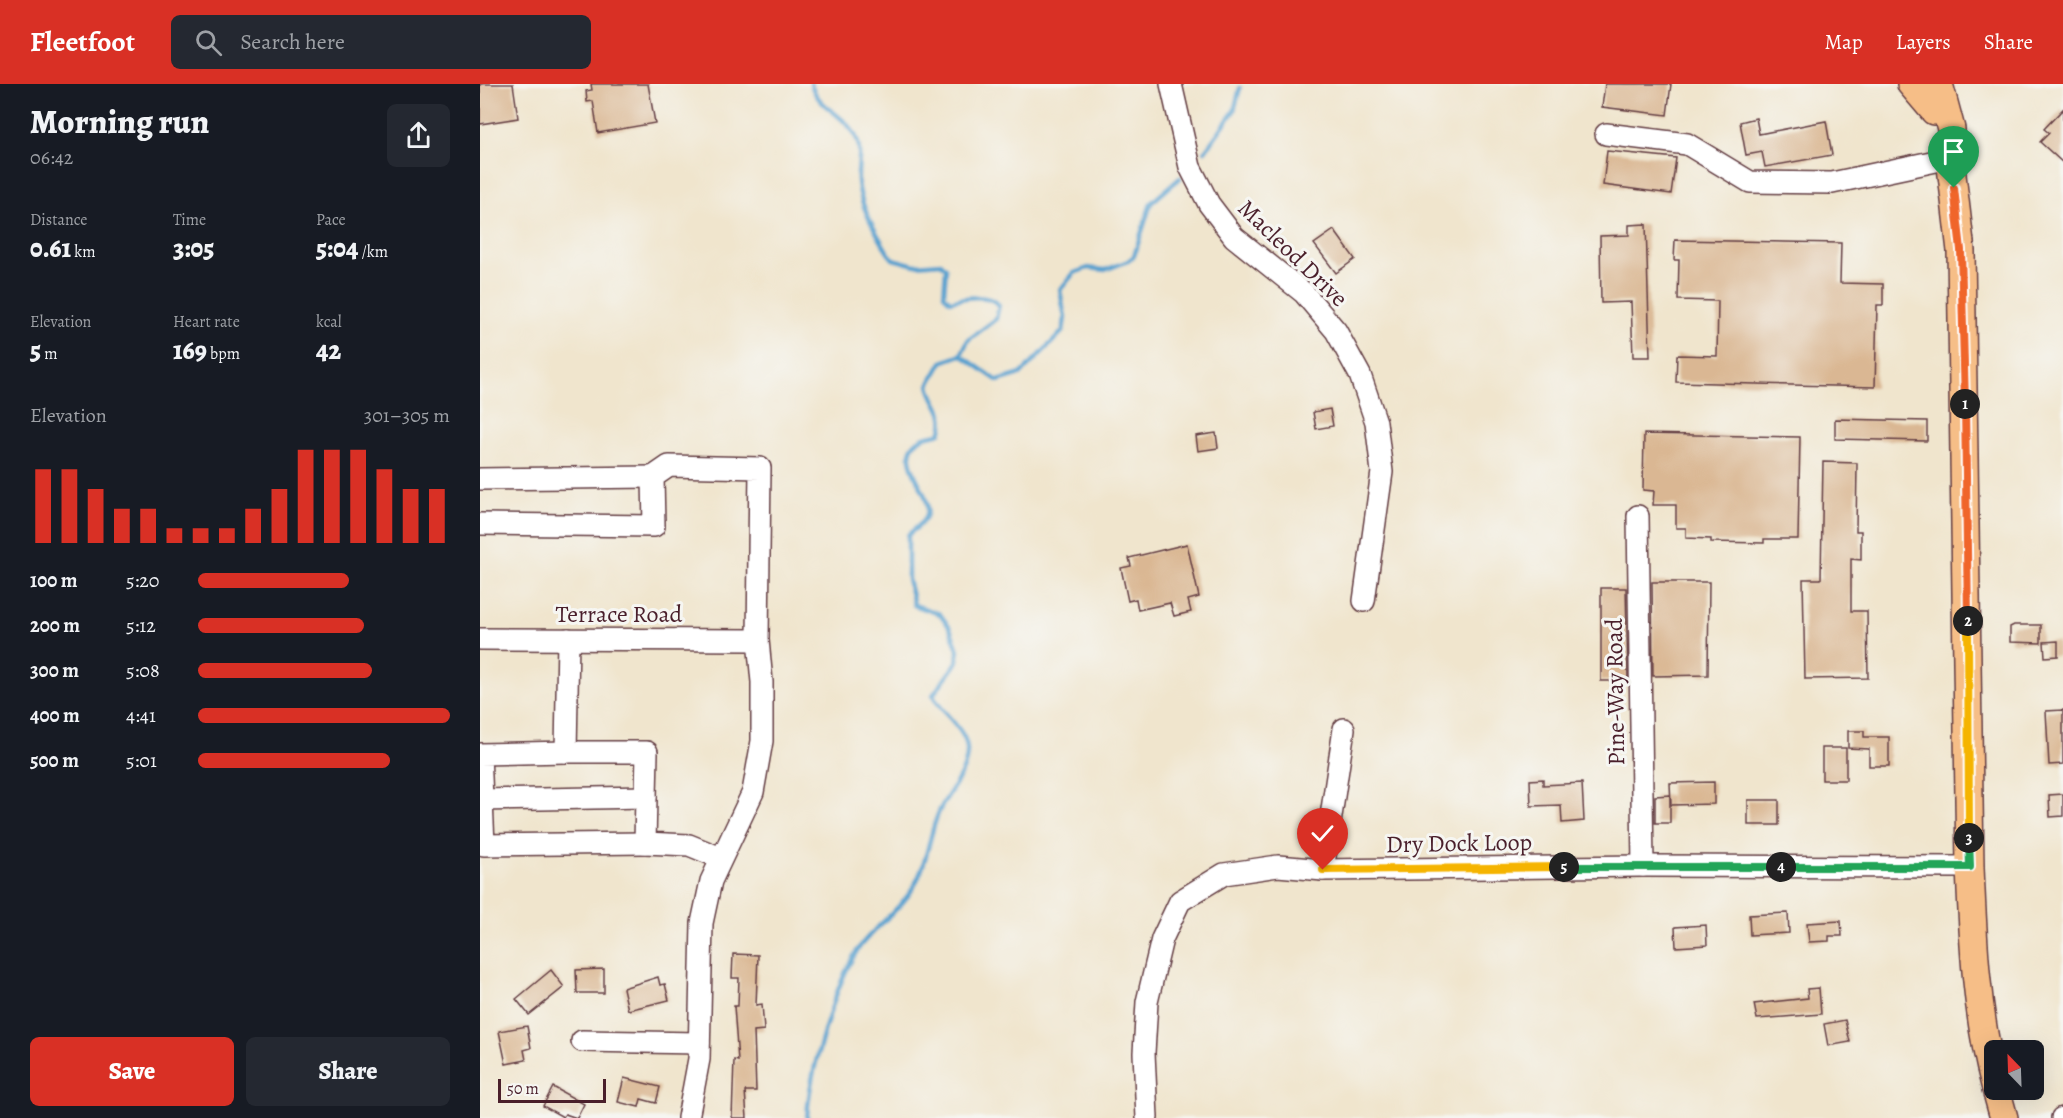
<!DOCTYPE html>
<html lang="en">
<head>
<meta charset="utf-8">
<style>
  :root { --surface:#171b24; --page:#242831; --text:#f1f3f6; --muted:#9ea1a6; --accent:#d93025 }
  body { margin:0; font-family:Alegreya,serif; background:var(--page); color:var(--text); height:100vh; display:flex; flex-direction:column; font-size:22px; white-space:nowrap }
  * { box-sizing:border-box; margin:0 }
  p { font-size:20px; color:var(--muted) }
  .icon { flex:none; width:33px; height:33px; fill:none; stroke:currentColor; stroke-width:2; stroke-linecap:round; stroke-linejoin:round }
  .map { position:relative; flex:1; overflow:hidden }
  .details { display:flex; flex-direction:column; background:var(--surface); width:480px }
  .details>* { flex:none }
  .needle { width:39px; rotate:337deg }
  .buttons { position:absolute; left:1504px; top:956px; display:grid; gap:12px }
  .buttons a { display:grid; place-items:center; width:60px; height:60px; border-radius:9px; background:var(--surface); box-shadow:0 6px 24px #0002; font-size:30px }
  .scale { position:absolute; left:18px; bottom:15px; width:108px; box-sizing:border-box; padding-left:6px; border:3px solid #4a1f2b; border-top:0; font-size:16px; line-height:21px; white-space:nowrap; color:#4a1f2b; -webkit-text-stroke:4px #f6f6f2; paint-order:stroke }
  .pin { position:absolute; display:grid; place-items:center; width:51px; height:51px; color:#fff; margin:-62px -26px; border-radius:50% 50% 50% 0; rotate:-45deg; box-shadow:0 0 6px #0007 }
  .pin .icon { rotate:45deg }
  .km { position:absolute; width:30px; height:30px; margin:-15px; border-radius:50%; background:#222; color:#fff; font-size:16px; line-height:30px; text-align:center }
  .round { display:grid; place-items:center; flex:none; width:63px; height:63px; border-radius:9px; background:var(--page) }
  .overview { display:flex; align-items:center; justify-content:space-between; height:102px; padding:0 30px }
  h1 { font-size:33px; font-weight:800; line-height:45px }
  .metrics { display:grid; grid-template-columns:repeat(3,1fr); gap:9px; height:102px; padding:6px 30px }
  .metrics div { display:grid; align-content:center }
  .metrics b { font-size:26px; font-weight:800 }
  .metrics small { font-size:16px; font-weight:400 }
  .metrics p { font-size:16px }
  .chart { height:168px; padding:12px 30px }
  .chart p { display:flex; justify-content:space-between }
  .chart svg { width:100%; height:108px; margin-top:6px; stroke:var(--accent); stroke-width:6 }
  .button { display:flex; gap:12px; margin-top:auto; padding:12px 30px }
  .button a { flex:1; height:69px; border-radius:9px; background:var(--accent); color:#fff; font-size:24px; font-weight:800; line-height:69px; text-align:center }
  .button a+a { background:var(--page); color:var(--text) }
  ul { padding:0 30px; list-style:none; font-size:20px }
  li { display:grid; grid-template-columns:96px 72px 1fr; align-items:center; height:45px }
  li i { height:15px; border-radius:8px; background:var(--accent) }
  header { display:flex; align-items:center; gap:36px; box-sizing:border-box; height:84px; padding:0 30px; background:var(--accent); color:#fff }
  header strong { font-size:28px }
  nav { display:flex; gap:33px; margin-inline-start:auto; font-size:21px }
  .search { width:420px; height:54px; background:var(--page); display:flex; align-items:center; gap:15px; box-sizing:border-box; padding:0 21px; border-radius:9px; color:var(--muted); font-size:22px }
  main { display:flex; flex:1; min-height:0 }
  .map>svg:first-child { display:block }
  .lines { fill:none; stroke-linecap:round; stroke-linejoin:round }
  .stream { stroke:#58a1cf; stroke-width:4.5 }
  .building { fill:#dab793 }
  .minor-casing { stroke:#633d43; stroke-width:24 }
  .major-casing { stroke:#633d43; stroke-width:30 }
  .minor { stroke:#fff; stroke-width:21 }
  .major { stroke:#f6be87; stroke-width:27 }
  .split-1-casing { stroke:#fff; stroke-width:12 }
  .split-2-casing { stroke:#fff; stroke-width:12 }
  .split-3-casing { stroke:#fff; stroke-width:12 }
  .split-4-casing { stroke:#fff; stroke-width:12 }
  .split-5-casing { stroke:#fff; stroke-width:12 }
  .split-6-casing { stroke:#fff; stroke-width:12 }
  .split-1 { stroke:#f0652b; stroke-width:8 }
  .split-2 { stroke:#f0652b; stroke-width:8 }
  .split-3 { stroke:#f5b400; stroke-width:8 }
  .split-4 { stroke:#22a559; stroke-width:8 }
  .split-5 { stroke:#22a559; stroke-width:8 }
  .split-6 { stroke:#f5b400; stroke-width:8 }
  .labels { text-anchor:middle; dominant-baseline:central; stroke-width:6; stroke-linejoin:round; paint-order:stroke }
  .street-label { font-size:24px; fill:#4a1f2b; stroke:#f6f6f2 }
</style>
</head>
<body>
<header>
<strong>Fleetfoot</strong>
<div class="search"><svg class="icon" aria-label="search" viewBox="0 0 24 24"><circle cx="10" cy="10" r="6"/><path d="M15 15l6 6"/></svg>Search here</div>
<nav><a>Map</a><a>Layers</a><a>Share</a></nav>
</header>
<main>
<section class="details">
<div class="overview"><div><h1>Morning run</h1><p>06:42</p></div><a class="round"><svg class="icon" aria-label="share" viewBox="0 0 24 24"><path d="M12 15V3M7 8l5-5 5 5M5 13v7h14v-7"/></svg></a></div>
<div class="metrics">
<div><p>Distance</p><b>0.61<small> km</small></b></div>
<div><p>Time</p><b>3:05</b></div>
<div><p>Pace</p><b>5:04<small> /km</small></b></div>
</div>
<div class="metrics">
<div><p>Elevation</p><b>5<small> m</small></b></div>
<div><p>Heart rate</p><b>169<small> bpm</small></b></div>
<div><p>kcal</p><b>42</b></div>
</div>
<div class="chart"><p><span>Elevation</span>301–305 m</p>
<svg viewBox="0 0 160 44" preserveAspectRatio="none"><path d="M5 44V14M15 44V14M25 44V22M35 44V30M45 44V30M55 44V38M65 44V38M75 44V38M85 44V30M95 44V22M105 44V6M115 44V6M125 44V6M135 44V14M145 44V22M155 44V22"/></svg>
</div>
<ul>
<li><b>100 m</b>5:20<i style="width:60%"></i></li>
<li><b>200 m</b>5:12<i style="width:66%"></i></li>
<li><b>300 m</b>5:08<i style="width:69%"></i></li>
<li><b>400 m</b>4:41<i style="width:100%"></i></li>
<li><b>500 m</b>5:01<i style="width:76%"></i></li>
</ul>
<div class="button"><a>Save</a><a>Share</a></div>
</section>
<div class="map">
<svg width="1583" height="1034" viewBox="0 0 1583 1034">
  <rect width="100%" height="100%" fill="#f6f6f2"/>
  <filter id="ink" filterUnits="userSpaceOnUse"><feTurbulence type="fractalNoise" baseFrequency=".0167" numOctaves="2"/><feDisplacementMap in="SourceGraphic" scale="12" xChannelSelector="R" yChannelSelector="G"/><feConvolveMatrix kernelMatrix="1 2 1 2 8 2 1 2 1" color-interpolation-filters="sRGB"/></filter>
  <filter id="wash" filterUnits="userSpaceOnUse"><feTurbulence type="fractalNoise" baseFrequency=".008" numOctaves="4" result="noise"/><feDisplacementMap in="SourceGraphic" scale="24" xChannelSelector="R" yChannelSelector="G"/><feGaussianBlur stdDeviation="1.35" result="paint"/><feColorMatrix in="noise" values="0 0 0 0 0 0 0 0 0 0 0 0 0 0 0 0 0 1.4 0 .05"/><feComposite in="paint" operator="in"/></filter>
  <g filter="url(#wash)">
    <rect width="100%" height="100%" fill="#f0e5cd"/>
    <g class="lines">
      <g class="stream">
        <path d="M 331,0 C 338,24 364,30 375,51 C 383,66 377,81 378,97 C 380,123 395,146 408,169 L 413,175 L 435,181 L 461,179 L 466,184 L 464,211 L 470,217 C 485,214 507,209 519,221 L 516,235 L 488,256 L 481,271"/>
        <polyline points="725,67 754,27 760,4"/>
        <path d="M 327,1034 C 329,991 355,896 381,861 C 397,841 420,826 433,804 C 447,781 448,755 458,730 C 466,710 486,692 487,669 C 489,646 461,630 453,611 L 477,578 L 478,566 L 470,544 L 460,530 L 434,521 L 428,495 L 428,451 C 434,445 445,439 447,430 C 454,408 409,372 442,354 C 447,351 454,352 460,349 C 469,329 452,319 449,301 L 462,278 L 481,271 L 518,297 L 541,290 L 583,247 L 585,234 L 580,206 L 594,189 L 608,184 L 625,186 L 648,177 L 654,172 L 671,119 L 700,94"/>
      </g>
    </g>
    <g id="blocks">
      <g class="building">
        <polygon points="0,0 33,0 38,34 0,40"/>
        <polygon points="111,0 168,0 175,39 118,49 113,17 107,18 106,7 112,6"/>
        <polygon points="1125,0 1191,0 1187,31 1122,23"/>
        <polygon points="1583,25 1583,79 1560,58 1569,49 1564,45"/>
        <polygon points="1276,34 1279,50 1346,37 1352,71 1285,83 1282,68 1266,71 1260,38"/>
        <polygon points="1127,67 1196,74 1191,110 1123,101"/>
        <polygon points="1166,140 1170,273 1153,273 1151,218 1121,219 1120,152 1149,151 1149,141"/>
        <polygon points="854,146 875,175 856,189 834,160"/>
        <polygon points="1195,156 1361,159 1360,199 1403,200 1403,221 1397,221 1395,303 1196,298 1197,271 1237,272 1238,217 1198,216 1199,176 1194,176"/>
        <polygon points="850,325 853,342 836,345 833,328"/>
        <polygon points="1355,335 1447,337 1447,357 1355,355"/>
        <polygon points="736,349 738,364 718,367 716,352"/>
        <polygon points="1164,350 1320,353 1318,455 1284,455 1284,459 1231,458 1231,455 1206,454 1206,444 1196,444 1196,421 1173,421 1174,407 1163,406"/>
        <polygon points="1343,378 1377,379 1376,447 1381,447 1381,476 1371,475 1371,527 1387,527 1388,594 1325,595 1323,495 1341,495"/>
        <polygon points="707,460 719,513 708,516 711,528 694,532 690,519 658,526 656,515 648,517 641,484 651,482 649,474"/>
        <polygon points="1172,498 1229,498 1228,591 1173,592"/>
        <polygon points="1121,504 1146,504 1148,597 1121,597"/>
        <polygon points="1534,541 1561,541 1561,559 1530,558 1530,543"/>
        <polygon points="1578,557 1578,572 1565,573 1564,558"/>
        <polygon points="1583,626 1583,680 1569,681 1566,627"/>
        <polygon points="1368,647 1384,647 1384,653 1409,653 1409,682 1389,682 1389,665 1368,664"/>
        <rect x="1342" y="664" width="24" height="32"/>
        <polygon points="1063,695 1063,701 1102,699 1104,737 1082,739 1081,721 1051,722 1050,696"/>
        <polygon points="1234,698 1234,720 1191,721 1190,699"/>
        <polygon points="1583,710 1583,732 1570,733 1569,711"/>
        <polygon points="1190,711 1190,739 1175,739 1175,712"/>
        <rect x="1268" y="716" width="31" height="25"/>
        <polygon points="1308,829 1309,849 1270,851 1269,831"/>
        <polygon points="1361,837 1362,852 1349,852 1349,857 1329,858 1327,839"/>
        <polygon points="1226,841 1227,861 1196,863 1195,843"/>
        <polygon points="253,870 278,871 276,921 282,920 284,946 274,947 276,1007 265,1007 267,1034 252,1034 254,976 258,977 254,922 258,922 259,894 252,894"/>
        <polygon points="124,885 124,909 97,909 96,886"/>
        <polygon points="71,886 84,903 49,931 36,915"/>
        <polygon points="178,893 180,901 185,900 189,916 148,926 143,904"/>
        <polygon points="1339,904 1341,930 1277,935 1274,920 1328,914 1327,905"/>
        <polygon points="1365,936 1370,958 1348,962 1344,940"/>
        <polygon points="47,942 51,964 44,966 46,976 26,980 19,947"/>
        <polygon points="144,994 180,1003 176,1019 161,1015 159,1023 138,1018"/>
        <polygon points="73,1003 104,1020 97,1034 85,1030 83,1033 63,1022"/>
      </g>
    </g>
  </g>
  <g filter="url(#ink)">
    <use href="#blocks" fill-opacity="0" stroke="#633d43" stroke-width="1.5"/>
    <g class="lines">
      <defs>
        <g id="minor">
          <polyline points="691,0 710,83 729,120 754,153 824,209 856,247 880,291 896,338 902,388 884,517"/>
          <polyline points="1126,50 1207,60 1270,98 1352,99 1470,74"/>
          <polyline points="0,395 173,393"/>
          <polyline points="1158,432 1163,782"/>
          <polyline points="0,440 174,442 173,393 189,382 280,384 278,556 282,598 282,657 273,708 231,797 222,839 219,975 208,1034"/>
          <polyline points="0,555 278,556"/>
          <polyline points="88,555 86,668 167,668 165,759 209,761 241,774"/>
          <polyline points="86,668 0,670 4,761 165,759"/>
          <polyline points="2,716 166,713"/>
          <polyline points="843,786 864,645"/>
          <polyline points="102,957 219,959"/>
          <polyline points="667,1034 664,969 667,918 682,855 700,817 744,790 798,782 843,786 1163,782 1490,783"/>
          <polyline points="1582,1034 1583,1034"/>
        </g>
        <g id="major">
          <polyline points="1431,0 1454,27"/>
          <path d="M 1459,0 L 1471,45 L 1470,74 L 1481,167 L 1490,783 C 1493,857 1496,929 1515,1001"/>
          <polyline points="1516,1005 1524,1034"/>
        </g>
      </defs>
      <use href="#minor" class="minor-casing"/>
      <use href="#major" class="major-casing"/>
      <use href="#minor" class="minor"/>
      <use href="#major" class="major"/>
    </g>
  </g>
  <g class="lines" filter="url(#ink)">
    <defs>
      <polyline id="split-1" points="1474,104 1481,166 1485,320"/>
      <polyline id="split-2" points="1485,320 1488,537"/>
      <polyline id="split-3" points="1488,537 1489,754"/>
      <polyline id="split-4" points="1301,783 1490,783 1489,754"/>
      <polyline id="split-5" points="1084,783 1301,783"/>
      <polyline id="split-6" points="843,786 1084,783"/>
    </defs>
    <use href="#split-1" class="split-1-casing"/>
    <use href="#split-2" class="split-2-casing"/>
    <use href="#split-3" class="split-3-casing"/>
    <use href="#split-4" class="split-4-casing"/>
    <use href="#split-5" class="split-5-casing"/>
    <use href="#split-6" class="split-6-casing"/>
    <use href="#split-1" class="split-1"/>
    <use href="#split-2" class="split-2"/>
    <use href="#split-3" class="split-3"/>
    <use href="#split-4" class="split-4"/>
    <use href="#split-5" class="split-5"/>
    <use href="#split-6" class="split-6"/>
  </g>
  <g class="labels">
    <g class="street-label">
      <text transform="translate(813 169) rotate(44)">Macleod Drive</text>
      <text x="139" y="530">Terrace Road</text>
      <text transform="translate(1135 608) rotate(-91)">Pine-Way Road</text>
      <text transform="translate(979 759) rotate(-1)">Dry Dock Loop</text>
    </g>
  </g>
</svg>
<div class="buttons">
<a><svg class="needle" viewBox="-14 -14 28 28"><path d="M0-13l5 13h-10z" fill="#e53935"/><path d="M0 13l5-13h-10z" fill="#9ea1a6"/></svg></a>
</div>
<div class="scale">50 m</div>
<div class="pin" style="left:1474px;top:104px;background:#1e9e55"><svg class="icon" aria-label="arrive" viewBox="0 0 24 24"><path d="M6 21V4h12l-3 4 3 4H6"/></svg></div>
<div class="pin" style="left:843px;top:786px;background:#d93025"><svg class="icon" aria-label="check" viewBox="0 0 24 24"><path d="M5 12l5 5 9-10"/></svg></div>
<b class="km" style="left:1485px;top:320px">1</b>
<b class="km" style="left:1488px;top:537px">2</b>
<b class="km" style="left:1489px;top:754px">3</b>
<b class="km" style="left:1301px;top:783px">4</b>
<b class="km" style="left:1084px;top:783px">5</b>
</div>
</main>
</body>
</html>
